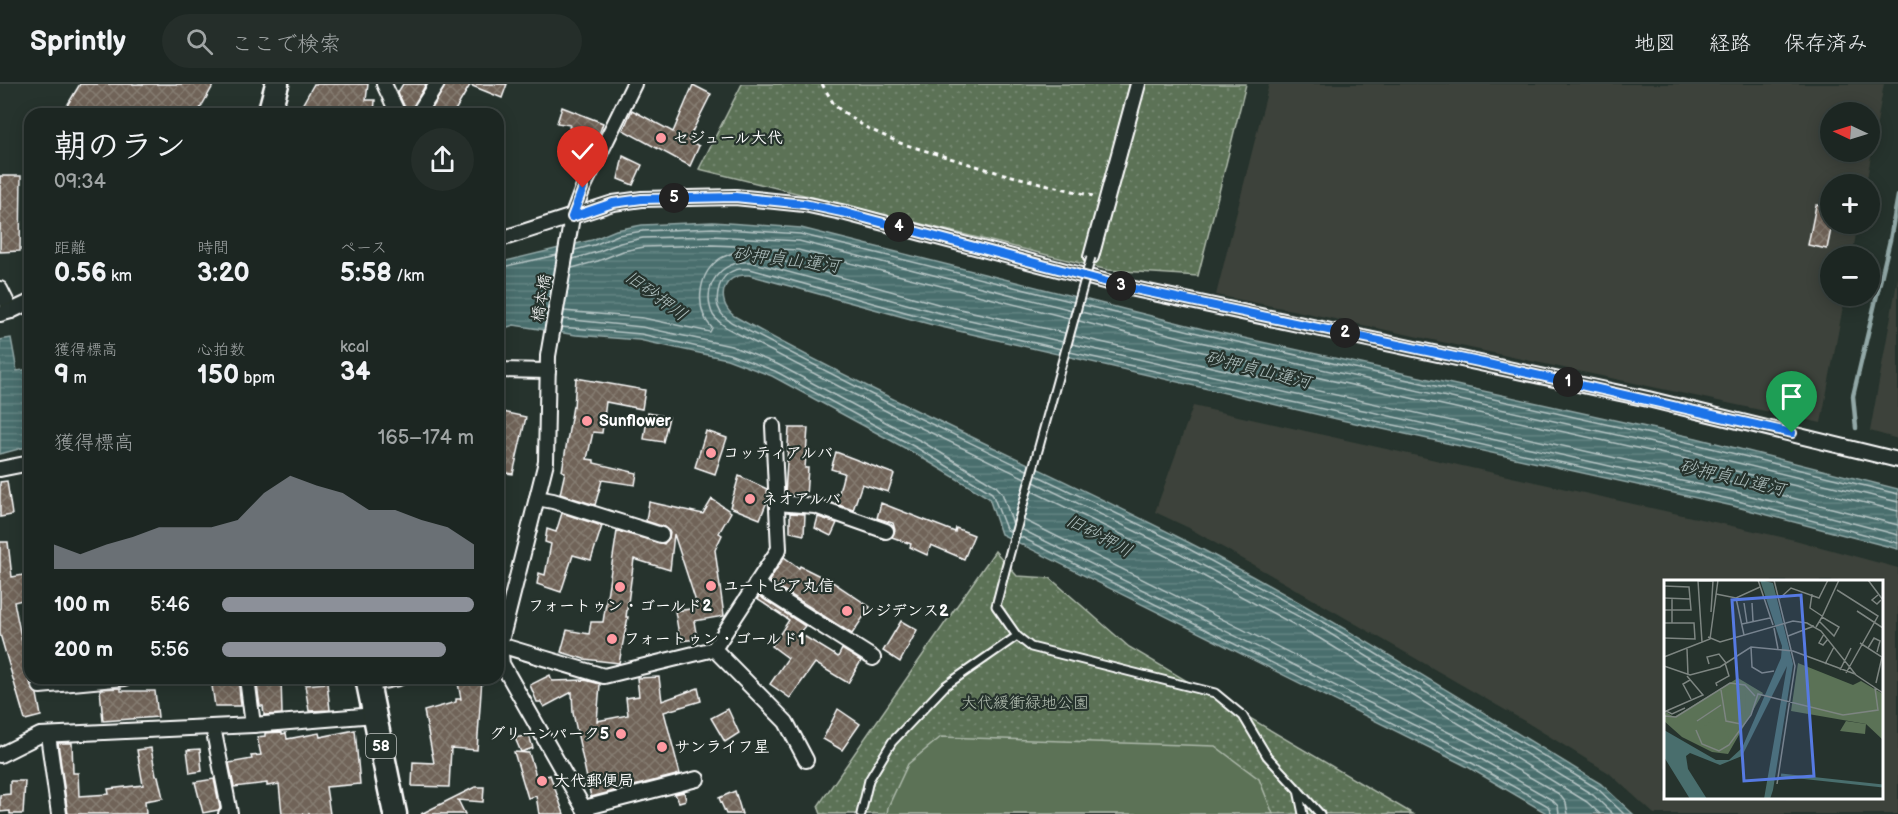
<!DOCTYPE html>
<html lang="ja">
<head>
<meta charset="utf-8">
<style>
  :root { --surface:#1c2622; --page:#252e2a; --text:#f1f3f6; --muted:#a0a5a5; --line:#3a4340; --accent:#8c9099 }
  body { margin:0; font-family:"Balsamiq Sans","Klee One",sans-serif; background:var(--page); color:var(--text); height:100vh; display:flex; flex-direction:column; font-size:22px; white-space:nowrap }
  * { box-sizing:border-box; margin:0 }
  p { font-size:20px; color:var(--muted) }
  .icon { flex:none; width:33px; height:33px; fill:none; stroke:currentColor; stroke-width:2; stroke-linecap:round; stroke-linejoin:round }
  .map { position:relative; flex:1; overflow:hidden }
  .side { position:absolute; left:24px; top:24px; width:480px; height:576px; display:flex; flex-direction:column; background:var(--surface); border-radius:18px; box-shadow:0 3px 15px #0003,0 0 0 2px var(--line) }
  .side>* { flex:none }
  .needle { width:39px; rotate:274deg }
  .tools { position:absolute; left:1820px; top:18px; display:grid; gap:12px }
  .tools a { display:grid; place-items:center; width:60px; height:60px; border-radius:50%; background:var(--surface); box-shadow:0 3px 15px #0003,0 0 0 2px var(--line); font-size:30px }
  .pin { position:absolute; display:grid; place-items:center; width:51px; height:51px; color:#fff; margin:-62px -26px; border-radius:50% 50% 50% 0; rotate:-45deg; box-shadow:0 0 6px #0007 }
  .pin .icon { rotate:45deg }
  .km { position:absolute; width:30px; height:30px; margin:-15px; border-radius:50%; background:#222; color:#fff; font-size:16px; line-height:30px; text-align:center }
  .round { display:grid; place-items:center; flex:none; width:63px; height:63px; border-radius:32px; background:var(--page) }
  .summary { display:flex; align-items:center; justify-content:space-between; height:102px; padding:0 30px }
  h1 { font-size:33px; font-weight:600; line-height:45px }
  .stats { display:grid; grid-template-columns:repeat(3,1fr); gap:9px; height:102px; padding:6px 30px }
  .stats div { display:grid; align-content:center }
  .stats b { font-size:26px; font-weight:600 }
  .stats small { font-size:16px; font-weight:400 }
  .stats p { font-size:16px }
  .chart { height:168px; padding:12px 30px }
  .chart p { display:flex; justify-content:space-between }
  .chart svg { width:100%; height:108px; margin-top:6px; fill:var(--accent); opacity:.7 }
  ul { padding:0 30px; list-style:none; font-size:20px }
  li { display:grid; grid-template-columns:96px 72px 1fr; align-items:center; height:45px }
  li i { height:15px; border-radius:8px; background:var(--accent) }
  header { display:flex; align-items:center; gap:36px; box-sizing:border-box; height:84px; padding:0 30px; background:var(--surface); border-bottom:2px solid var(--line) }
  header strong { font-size:28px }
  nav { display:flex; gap:33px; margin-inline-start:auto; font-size:21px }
  .search { width:420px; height:54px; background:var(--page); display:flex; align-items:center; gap:15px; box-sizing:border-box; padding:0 21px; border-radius:33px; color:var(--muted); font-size:22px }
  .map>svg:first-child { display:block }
  .built { fill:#3c423a; fill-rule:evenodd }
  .grass { fill:url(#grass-dots); stroke:#adb8aa; stroke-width:1.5 }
  .pitch { fill:#5b7256; stroke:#adb8aa; stroke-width:1.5 }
  .water { fill:url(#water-rules); stroke:#92a8a7; stroke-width:1.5 }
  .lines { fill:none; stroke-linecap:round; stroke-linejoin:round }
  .shore { stroke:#b6c5c5; stroke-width:1.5 }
  .stream { stroke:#92a8a7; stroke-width:4.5 }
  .building { fill:url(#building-cross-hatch); stroke:#fff; stroke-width:1.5 }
  .service-casing { stroke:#fff; stroke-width:11 }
  .minor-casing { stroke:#fff; stroke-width:18 }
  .primary-casing { stroke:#fff; stroke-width:27 }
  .path { stroke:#fff; stroke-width:3; stroke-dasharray:4.5 4.5; stroke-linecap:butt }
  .service { stroke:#26332d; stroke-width:7 }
  .minor { stroke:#26332d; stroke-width:14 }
  .primary { stroke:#26332d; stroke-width:22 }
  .service-bridge-casing { stroke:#fff; stroke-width:11; stroke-linecap:butt }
  .service-bridge { stroke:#26332d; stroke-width:7 }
  .route-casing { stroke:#fff; stroke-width:12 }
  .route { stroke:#1a73e8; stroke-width:8 }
  .poi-dot { fill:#ff9aa2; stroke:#26332d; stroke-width:2 }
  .labels { text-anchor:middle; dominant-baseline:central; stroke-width:4.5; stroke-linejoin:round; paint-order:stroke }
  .shield { fill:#26332d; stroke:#bec2c0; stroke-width:1.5 }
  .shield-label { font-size:15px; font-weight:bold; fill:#fff }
  .poi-label { font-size:16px; font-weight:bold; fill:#fff; stroke:#26332d; text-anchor:start }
  .street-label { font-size:16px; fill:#fff; stroke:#26332d }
  .park-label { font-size:16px; fill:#b5c0b3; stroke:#26332d }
  .water-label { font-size:18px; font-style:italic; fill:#adbebd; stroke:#26332d }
  .inset-river { fill:none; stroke:#496e6d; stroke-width:3 }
  .inset-road { fill:none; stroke:#7d8581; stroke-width:1.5 }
  .view { fill:#567ae2; fill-opacity:0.15; stroke:#567ae2; stroke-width:3 }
  .inset-edge { fill:none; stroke:#fff; stroke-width:3 }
</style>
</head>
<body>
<header>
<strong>Sprintly</strong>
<div class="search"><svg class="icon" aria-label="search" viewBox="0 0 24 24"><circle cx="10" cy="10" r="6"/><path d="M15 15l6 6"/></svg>ここで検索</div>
<nav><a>地図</a><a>経路</a><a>保存済み</a></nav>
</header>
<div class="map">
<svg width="1898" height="730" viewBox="0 0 1898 730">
  <defs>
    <pattern id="grass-dots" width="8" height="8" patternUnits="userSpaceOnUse" patternTransform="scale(1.5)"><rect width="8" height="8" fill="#5b7256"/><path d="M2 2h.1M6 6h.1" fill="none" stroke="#74876f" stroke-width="1.8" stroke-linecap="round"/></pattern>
    <pattern id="water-rules" width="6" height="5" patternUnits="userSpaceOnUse" patternTransform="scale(1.5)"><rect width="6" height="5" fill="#496e6d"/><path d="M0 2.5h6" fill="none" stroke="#648483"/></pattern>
    <pattern id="building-cross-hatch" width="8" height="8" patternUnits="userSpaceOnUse" patternTransform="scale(1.5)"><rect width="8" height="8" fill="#6f6458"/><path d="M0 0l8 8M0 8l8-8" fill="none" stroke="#857b71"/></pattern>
  </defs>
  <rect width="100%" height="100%" fill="#26332d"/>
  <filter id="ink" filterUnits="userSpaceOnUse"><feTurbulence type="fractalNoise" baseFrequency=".0167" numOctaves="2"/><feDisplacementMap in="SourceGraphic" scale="12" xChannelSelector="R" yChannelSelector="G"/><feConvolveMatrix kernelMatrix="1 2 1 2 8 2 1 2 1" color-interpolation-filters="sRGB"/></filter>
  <g filter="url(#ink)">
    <g class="built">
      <path d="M 1269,0 L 1884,0 L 1866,100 L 1830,100 L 1830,140 L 1858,140 L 1852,172 L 1830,172 L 1830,212 L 1845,212 L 1821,339 L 1302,228 L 1216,211 ZM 1830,28 L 1869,28 L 1869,68 L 1830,68 Z"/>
      <polygon points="1898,193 1898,355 1870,347"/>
      <path d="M 1193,322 L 1795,456 L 1898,484 L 1898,730 L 1654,730 L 1609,689 L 1526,638 L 1189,444 L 1155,428 ZM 1666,497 L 1882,497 L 1882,714 L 1666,714 Z"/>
    </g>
    <g class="grass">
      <polygon points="742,0 1246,0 1198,192 1108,186 699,85"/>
      <polygon points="995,467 1017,492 1050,494 1129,563 1413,730 821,730 818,722"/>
    </g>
    <polygon class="pitch" points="941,653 1215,662 1259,695 1273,730 887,730 888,723 908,680"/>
    <g class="water">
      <path d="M 713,138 L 801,144 L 1203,245 L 1696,354 L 1898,405 L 1898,465 L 1733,422 L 1337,335 L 933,241 L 749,191 C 722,189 715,217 734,232 C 878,313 1030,378 1178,453 C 1324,527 1461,616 1601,700 L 1633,730 L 1548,730 L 1468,683 L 1001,450 L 989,414 L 914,369 L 772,292 L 727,275 L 639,256 L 576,251 L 514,241 L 498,246 L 498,179 L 592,156 L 616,146 L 642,141 Z"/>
      <polygon points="11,254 17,287 30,285 30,362 0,370 0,256"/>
    </g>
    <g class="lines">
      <g class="shore">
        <polyline points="575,166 594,161 618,151 643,147 713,144 800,150 1074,218"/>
        <polyline points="573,175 597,168 620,159 643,154 713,152 799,157 1072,226"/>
        <polyline points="498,184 557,171"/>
        <polyline points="1083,221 1202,250 1695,360 1898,410"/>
        <path d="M 564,227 L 643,234 L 710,248 L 712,244 C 695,226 697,192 718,176 C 724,171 733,171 738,165 L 735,162 L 712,161 L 644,163 L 623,167 L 598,177 L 572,184"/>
        <polyline points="1081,228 1200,258 1693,368 1898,418"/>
        <polyline points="563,235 642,243 731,262 777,280 921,357 996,402 1002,409 1013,440"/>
        <polyline points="1079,237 1198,267 1691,376 1898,427"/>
        <polyline points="561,243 641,250 729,270 775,287 917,364 992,409 1006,445 1011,448"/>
        <polyline points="1065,249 938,220 756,170 754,166 757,164 798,166 1069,234"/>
        <polyline points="1074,252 1625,376 1738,400 1898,441"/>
        <polyline points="1072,260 1623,385 1736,408 1898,451"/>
        <polyline points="1070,268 1621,392 1734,416 1898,459"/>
        <path d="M 1027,386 L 894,322 L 731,238 C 727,235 722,232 720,227 C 716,221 717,215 718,208 C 721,190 733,183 750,185 L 934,236 L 1061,265"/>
        <polyline points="1036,391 1176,458 1327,540 1598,705 1624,730"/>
        <path d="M 1025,394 L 890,329 L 727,244 C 722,240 716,236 713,231 C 700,203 721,175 751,178 L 936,228 L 1063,258"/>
        <polyline points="1034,398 1172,465 1324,546 1593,711 1613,730"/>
        <polyline points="1032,407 1168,473 1319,554 1587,718 1600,730"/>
        <polyline points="1024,436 1478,663 1559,710 1566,719 1568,730"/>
        <polyline points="1021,445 1474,671 1552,716 1558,722 1559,730"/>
        <polyline points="1019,452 1470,678 1548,722 1552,730"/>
      </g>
      <polyline class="stream" points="1856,344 1853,312 1890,156 1898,112"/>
    </g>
    <g class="building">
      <polygon points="80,0 214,0 197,30 62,30"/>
      <polygon points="314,0 368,0 366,16 375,16 374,30 297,30"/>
      <polygon points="403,0 426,0 410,28 405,24 398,8"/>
      <polygon points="446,0 507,0 502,14 470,1 453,30 429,30"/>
      <polygon points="693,1 711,10 688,56 699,62 690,82 623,46 632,26 673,48"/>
      <polygon points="562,23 603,39 598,53 569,43 570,41 557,39"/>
      <polygon points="623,72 642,81 633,101 618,95"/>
      <polygon points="0,92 21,92 20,167 0,168"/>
      <polygon points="1816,121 1830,123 1830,140 1832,140 1827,165 1808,161"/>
      <polygon points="576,294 645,306 642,325 606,318 602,349 593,348 587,375 594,376 594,379 637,389 635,401 602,396 595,421 560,410 565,388 562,387 573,322 574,323"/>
      <polygon points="498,327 526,333 513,390 498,388"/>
      <polygon points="648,329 669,333 663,358 644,355"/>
      <polygon points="789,344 808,344 805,384 808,384 806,412 785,411"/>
      <polygon points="706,347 727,354 715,390 695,383"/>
      <polygon points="836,368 894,390 888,408 862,400 853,426 836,420 844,389 831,385"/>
      <polygon points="739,392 767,405 768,415 760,435 730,423"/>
      <polygon points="7,397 12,431 0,433 0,398"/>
      <polygon points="712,415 731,428 719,449 722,451 715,466 724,532 694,537 697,555 680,557 675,527 698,524 674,450 670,486 634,475 626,533 628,533 619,579 584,575 561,568 567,546 589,550 591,538 603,538 617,447 664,460 669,454 670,448 664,443 646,437 649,418 703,430"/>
      <polygon points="881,419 955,448 956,444 974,451 964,475 931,461 927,471 910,463 911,460 892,453 895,446 893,439 877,434"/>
      <polygon points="562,429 602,442 591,476 573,471 561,508 537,500 539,489 545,491 551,460 545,458 547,445 556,448"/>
      <polygon points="790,429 805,430 804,451 790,448"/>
      <polygon points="818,433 837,439 831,452 815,444"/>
      <polygon points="0,458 8,458 12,493 30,490 30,514 14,518 31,603 37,610 41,632 25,636 0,550"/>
      <polygon points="784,473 799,484 800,482 834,499 870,523 852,550 769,497"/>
      <polygon points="759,512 805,542 799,549 838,573 842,565 861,577 848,599 815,579 790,614 770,600 788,574 772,562 789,536 757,515"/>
      <polygon points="901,537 917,546 900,578 883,567"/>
      <polygon points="550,591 552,597 585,596 600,600 597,637 628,631 626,614 639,612 637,594 659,593 662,617 698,604 701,617 664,628 680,690 591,713 573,629 572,608 544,623 541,618 537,618 530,601"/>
      <polygon points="256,594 281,594 282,630 264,631 263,622 260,622"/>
      <polygon points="457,594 482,594 477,666 451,664 449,703 412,702 413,678 434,679 424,627 456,618 456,615 461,615"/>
      <polygon points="211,595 238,595 241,622 215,622"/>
      <polygon points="327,599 330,626 309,627 305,601"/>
      <polygon points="121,604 121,607 155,607 158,633 103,637 100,605"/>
      <polygon points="728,625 739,649 725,658 711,634"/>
      <polygon points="838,625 860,640 842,666 823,655"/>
      <polygon points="355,646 360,700 326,703 330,730 282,730 279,700 267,702 267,699 234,703 229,679 252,675 251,672 261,671 257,653 265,652 265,649 282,648 282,650 286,649 287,655 319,649 320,653"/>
      <polygon points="529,651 533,664 521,668 515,654"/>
      <polygon points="58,659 72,659 73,689 78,689 79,712 109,710 108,705 143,701 137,666 151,664 156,692 158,692 163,714 145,717 146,730 68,730"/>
      <polygon points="200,665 202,687 190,689 187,666"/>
      <polygon points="514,668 529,669 537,695 550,691 564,730 539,730 536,712 528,714"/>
      <polygon points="214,695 220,724 218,726 203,729 195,698"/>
      <polygon points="10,697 25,697 23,730 10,730 10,727 0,728 0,711 10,710"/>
      <polygon points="475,703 484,703 483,718 458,716 465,730 421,730"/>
      <polygon points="735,707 742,730 726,730 719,714"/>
      <polygon points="684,708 686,716 679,718 675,710"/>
    </g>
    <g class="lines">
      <defs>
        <g id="service">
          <polyline points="1006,483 996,522 1017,552 1031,563 1215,609 1243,632 1267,672 1320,730"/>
          <polyline points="1298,706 1303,730"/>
          <polyline points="861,730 869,696 892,658 945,602 1017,552"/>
        </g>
        <g id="minor">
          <polyline points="384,0 398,30"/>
          <polyline points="418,30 437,0"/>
          <polyline points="498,156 613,119 642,115 735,113 804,120 846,129 1130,204 1648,315 1898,376"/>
          <polyline points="1091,173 1138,0"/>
          <polyline points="0,205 11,227"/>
          <polyline points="0,230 11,227 30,218"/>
          <polyline points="498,286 548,287"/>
          <polyline points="0,385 30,379"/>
          <polyline points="537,414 553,417 661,451"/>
          <polyline points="777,419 815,422 886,447"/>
          <polyline points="756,500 873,574"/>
          <polyline points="500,561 604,592 714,565 779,465 773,342"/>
          <polyline points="714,565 786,638 806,676"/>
          <polyline points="247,594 253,641"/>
          <polyline points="368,600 399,594"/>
          <polyline points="40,602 125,594"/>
          <polyline points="213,643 230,729 226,730"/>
          <polyline points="48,651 59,730"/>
          <polyline points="0,671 40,651 253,641 375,631"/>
          <polyline points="584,724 697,695"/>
          <polyline points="587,730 502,580 500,561 546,378 548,272 572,133 583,104 634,0"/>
        </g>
        <g id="primary">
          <polyline points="269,30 277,0"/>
          <polyline points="367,594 395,730"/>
        </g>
      </defs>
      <use href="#service" class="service-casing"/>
      <use href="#minor" class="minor-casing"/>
      <use href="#primary" class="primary-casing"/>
      <polyline class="path" points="822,0 835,22 865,43 900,59 996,88 1093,112"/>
      <use href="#service" class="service"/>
      <use href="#minor" class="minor"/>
      <use href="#primary" class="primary"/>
      <defs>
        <polyline id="service-bridge" points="1006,483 1091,173"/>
      </defs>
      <use href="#service-bridge" class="service-bridge-casing"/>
      <use href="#service-bridge" class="service-bridge"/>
    </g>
  </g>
  <g class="lines" filter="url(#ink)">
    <defs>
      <polyline id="route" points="583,104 572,133 613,119 642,115 735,113 804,120 846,129 1130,204 1488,280 1792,349"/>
    </defs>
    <use href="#route" class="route-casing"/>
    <use href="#route" class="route"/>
  </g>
  <g class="poi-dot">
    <circle cx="661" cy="54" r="6"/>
    <circle cx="587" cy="337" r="6"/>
    <circle cx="711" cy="369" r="6"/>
    <circle cx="750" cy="415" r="6"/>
    <circle cx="711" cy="502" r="6"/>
    <circle cx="620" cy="503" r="6"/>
    <circle cx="847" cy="527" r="6"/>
    <circle cx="612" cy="555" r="6"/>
    <circle cx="621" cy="650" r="6"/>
    <circle cx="662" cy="663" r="6"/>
    <circle cx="542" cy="697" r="6"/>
  </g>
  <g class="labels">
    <rect class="shield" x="366" y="650" width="30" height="24" rx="4.5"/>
    <g class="shield-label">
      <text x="381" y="662">58</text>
    </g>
    <g class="poi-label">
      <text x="673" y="54">セジュール大代</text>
      <text x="599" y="337">Sunflower</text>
      <text x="723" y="369">コッティアルバ</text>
      <text x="762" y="415">ネオアルバ</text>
      <text x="723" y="502">ユートピア丸信</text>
      <text x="620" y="522" text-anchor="middle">フォートゥン・ゴールド2</text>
      <text x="859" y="527">レジデンス2</text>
      <text x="624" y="555">フォートゥン・ゴールド1</text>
      <text x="609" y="650" text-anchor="end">グリーンパーク5</text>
      <text x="674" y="663">サンライフ星</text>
      <text x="554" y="697">大代郵便局</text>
    </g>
    <g class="street-label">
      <text transform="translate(542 214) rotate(-80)">橋本橋</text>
    </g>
    <g class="park-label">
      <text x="1025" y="619">大代緩衝緑地公園</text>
    </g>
    <g class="water-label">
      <text transform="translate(786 176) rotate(7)">砂押貞山運河</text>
      <text transform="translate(656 212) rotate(36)">旧砂押川</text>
      <text transform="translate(1258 286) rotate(14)">砂押貞山運河</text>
      <text transform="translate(1732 394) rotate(13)">砂押貞山運河</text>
      <text transform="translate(1099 452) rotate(28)">旧砂押川</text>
    </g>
  </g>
  <g transform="translate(1664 496)">
    <rect width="219" height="219" fill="#26332d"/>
    <path d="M 134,83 L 189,105 L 197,101 L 219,114 L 219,160 L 202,144 L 127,131 ZM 74,98 L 99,113 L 64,174 L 48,172 L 18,157 L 0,141 L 2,132 L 10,137 Z" fill="#5b7256"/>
    <path d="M 182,141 L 202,144 L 201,154 L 176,151 Z" fill="#5b7256"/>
    <path d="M 70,105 L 81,109 L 82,136 L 76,142 L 62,137 L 61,109 ZM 53,137 L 65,157 L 63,163 L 48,167 L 40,164 L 34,151 Z" fill="#5b7256"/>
    <path d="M 96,0 L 109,3 L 129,84 L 109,210 L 106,219 L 100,219 L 123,86 L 78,176 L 56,185 L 26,173 L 22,176 L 24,189 L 43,219 L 26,219 L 0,177 L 0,150 L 52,180 L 65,180 L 78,168 L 117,78 L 118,66 Z" fill="#496e6d"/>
    <path class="inset-river" d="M 117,195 L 219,206"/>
    <path class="inset-road" d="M 94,0 L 109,45M 110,0 L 131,86 L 113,204M 204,0 L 219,20M 0,6 L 25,7 L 27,30 L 0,30M 173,10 L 214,36 L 182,93M 52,14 L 72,18 L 96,7M 148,14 L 146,28 L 158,36M 214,15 L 208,20 L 213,24 L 217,20M 0,18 L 26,19M 72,18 L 80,55M 116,18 L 127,8 L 155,18 L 164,0M 80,23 L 83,43M 88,23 L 89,41M 193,31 L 219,48M 158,37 L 175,0M 0,43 L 30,43 L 31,59 L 0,58M 8,43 L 8,18M 78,44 L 106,38M 152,47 L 158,37 L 175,47 L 170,56 L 155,41M 110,48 L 114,69M 160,54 L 155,63 L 159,65 L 164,59M 124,56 L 150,46M 44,57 L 56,62 L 129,41 L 143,43 L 157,51 L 192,95 L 219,113M 38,62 L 34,1 L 49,1 L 47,32M 196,63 L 218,77 L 212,103M 87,67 L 88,87 L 98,93 L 110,91M 204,68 L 210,58 L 216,61 L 213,72M 23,69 L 24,95M 0,77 L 46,59 L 54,0M 45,84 L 43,77 L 55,74 L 62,83M 161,84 L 170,67M 0,86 L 26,95 L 56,87 L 87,67 L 129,71 L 191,94M 176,90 L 187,68M 26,100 L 19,104 L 27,119M 53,106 L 52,103 L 65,96 L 61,83M 57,110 L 62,141 L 77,144M 2,131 L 8,134 L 21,128M 0,132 L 39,115 L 23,96M 0,136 L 12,137 L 66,103 L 81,105 L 91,116M 33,141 L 57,125M 32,150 L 38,164 L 55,171 L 65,165 L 87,135 L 94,114 L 179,135 L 214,130 L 211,108"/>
    <path class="view" d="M 137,15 L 150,196 L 80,201 L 68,20 Z"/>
    <rect width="219" height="219" class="inset-edge"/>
  </g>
</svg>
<div class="tools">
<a><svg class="needle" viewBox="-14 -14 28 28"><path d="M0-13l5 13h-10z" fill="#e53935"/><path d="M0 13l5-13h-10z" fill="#a0a5a5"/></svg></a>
<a>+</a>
<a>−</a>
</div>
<div class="pin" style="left:1792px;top:349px;background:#1e9e55"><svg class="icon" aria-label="arrive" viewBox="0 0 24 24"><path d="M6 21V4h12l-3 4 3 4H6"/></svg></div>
<div class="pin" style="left:583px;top:104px;background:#d93025"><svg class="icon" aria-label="check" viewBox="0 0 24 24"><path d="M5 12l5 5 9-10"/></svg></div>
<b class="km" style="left:1568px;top:298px">1</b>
<b class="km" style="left:1345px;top:249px">2</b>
<b class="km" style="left:1121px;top:202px">3</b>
<b class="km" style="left:899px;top:143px">4</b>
<b class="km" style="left:674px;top:114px">5</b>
<section class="side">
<div class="summary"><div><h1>朝のラン</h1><p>09:34</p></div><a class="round"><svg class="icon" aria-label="share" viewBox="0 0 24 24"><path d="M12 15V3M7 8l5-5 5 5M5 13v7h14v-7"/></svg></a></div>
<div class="stats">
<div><p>距離</p><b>0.56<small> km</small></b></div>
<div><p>時間</p><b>3:20</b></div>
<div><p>ペース</p><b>5:58<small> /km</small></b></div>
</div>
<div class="stats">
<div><p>獲得標高</p><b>9<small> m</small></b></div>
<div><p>心拍数</p><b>150<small> bpm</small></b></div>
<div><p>kcal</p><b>34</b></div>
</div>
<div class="chart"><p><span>獲得標高</span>165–174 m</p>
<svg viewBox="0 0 160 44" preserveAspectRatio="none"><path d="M0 44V34L10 38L20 34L30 31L40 27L50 27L60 27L70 24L80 13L90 6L100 10L110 13L120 20L130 20L140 24L150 27L160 34V44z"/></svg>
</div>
<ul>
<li><b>100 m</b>5:46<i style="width:100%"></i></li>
<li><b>200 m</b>5:56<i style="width:89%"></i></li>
</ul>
</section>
</div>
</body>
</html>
